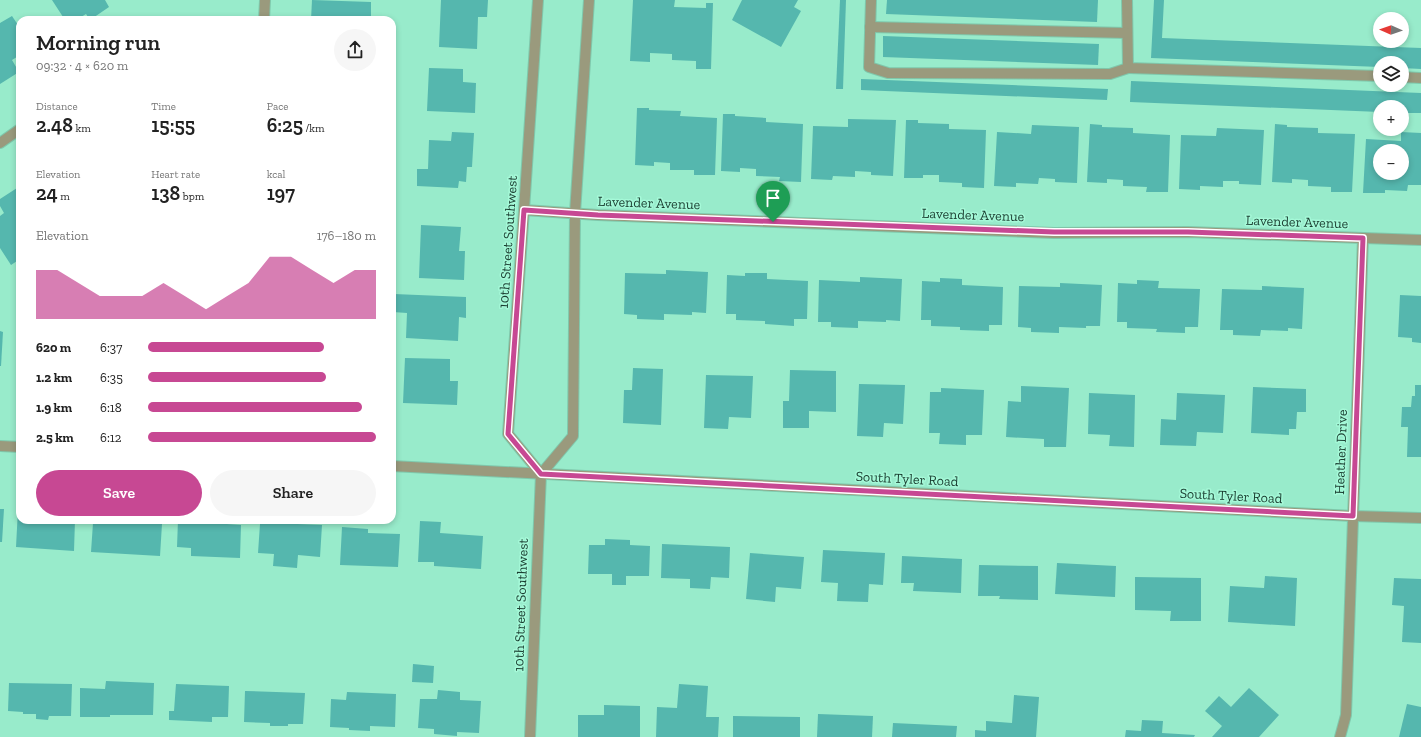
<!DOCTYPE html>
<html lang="en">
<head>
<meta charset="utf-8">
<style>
  :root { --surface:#fff; --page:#f6f6f6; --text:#222; --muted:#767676; --accent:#c74893 }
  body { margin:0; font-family:"Zilla Slab",serif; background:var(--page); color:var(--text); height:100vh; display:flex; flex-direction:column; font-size:15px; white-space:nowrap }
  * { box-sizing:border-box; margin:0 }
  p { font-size:13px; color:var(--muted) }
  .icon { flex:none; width:22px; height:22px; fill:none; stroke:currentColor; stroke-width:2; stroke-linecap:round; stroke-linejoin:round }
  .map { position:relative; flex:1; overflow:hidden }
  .details { position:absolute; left:16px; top:16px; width:380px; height:508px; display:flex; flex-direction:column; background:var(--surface); border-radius:12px; box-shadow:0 2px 6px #0003 }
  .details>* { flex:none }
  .needle { width:26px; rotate:272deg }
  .fabs { position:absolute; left:1373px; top:12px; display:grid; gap:8px }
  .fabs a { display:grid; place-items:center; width:36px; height:36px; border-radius:50%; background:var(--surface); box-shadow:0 2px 6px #0003; font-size:20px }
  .pin { position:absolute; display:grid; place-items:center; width:34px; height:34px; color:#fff; margin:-41px -17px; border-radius:50% 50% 50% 0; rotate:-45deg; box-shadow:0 0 4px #0007 }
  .pin .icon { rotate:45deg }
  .round { display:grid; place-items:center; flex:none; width:42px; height:42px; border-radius:21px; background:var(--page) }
  .head { display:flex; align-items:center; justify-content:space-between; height:68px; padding:0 20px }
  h1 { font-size:22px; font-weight:600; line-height:30px }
  .figures { display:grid; grid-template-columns:repeat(3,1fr); gap:6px; height:68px; padding:4px 20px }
  .figures div { display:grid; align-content:center }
  .figures b { font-size:20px; font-weight:600 }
  .figures small { font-size:11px; font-weight:400 }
  .figures p { font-size:11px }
  .chart { height:112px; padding:8px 20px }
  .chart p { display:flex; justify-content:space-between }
  .chart svg { width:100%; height:72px; margin-top:4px; fill:var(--accent); opacity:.7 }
  .primary-button { display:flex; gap:8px; margin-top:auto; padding:8px 20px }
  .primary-button a { flex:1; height:46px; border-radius:24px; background:var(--accent); color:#fff; font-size:16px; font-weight:600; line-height:46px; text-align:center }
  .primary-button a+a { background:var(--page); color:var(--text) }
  ul { padding:0 20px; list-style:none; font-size:13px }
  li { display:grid; grid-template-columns:64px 48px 1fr; align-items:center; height:30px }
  li i { height:10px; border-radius:5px; background:var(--accent) }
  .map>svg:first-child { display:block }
  .building { fill:#55b7ae; fill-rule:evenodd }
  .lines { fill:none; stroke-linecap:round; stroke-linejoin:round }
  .minor-casing { stroke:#7fc8ac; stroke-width:12 }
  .minor { stroke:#9a9a7d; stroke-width:10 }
  .route-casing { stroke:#fff; stroke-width:8 }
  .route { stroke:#c74893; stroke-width:5 }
  .labels { text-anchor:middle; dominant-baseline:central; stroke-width:3; stroke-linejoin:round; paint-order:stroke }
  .street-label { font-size:14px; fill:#1a3d30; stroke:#a5f9d8 }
</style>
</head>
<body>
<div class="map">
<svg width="1421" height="737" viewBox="0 0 1421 737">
  <rect width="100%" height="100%" fill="#98ebcb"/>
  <g class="building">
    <polygon points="52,0 105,0 109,7 90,20 86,14 76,20 65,20"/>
    <polygon points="312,0 371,2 371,20 311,20"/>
    <polygon points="441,0 488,0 487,17 478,17 477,49 439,47"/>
    <polygon points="633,0 675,0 674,7 706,8 706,3 713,3 711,69 696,69 696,61 672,60 672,54 650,53 650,62 630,61"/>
    <polygon points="742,0 798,0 794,7 801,11 781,47 732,20"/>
    <polygon points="840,0 846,0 843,89 836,89"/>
    <polygon points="887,0 1098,0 1097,22 886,14"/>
    <polygon points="1154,0 1164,0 1162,38 1421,48 1421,69 1402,68 1402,63 1380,63 1380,67 1151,58"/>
    <polygon points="12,16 20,28 20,55 12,60 19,72 0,84 0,23"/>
    <polygon points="883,36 1099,44 1098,65 883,57"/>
    <polygon points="429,68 463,69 463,82 476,83 475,113 427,111"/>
    <polygon points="861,79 1108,89 1107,100 861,90"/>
    <polygon points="1131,81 1421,93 1421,113 1402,113 1402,107 1380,107 1380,112 1130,102"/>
    <polygon points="637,108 649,108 649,110 681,111 680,116 717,118 715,175 694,175 694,170 670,170 670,163 654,162 654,166 635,165"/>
    <polygon points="723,114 735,114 735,116 766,118 766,122 803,124 801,182 779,181 780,177 756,176 756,169 740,168 740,172 721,171"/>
    <polygon points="848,119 896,120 893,176 871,175 871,172 855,171 855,177 833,176 832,180 811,179 813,126 848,127"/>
    <polygon points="906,120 918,120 918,123 949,124 949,129 986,130 984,188 962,187 962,183 939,182 939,175 923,175 923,178 904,178"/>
    <polygon points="1090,124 1102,125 1102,127 1133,128 1133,133 1170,135 1168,192 1146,192 1147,187 1123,186 1123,180 1107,179 1107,183 1087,182"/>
    <polygon points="1275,124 1287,125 1287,127 1318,128 1318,133 1355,134 1352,192 1331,192 1331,187 1308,186 1308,180 1292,179 1292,183 1272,182"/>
    <polygon points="1032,125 1079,127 1077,183 1055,182 1055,179 1039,178 1038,184 1016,183 1016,187 994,186 997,132 1031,134"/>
    <polygon points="1217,128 1264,130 1261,185 1239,184 1239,181 1223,181 1223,187 1200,186 1200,190 1179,189 1181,135 1216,136"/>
    <polygon points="452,132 474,133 472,167 467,167 466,182 459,181 458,188 417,186 417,169 428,169 429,140 451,141"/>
    <path d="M 1401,132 L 1421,133 L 1421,185 L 1408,185 L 1407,191 L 1385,190 L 1385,193 L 1363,193 L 1366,139 L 1401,141 ZM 1380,151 L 1402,151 L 1402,173 L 1380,173 Z"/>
    <polygon points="17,188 20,193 20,259 11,265 0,248 0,216 4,213 0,206 0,199"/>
    <polygon points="421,225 461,227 459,251 465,251 464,280 419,278"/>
    <polygon points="666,270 708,272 706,313 692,312 692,315 664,314 664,320 637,319 637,315 624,314 625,273 666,274"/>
    <polygon points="745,273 767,273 767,279 808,281 807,319 794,319 794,326 765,324 765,321 736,320 736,314 726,314 727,275 745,276"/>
    <polygon points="860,277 902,279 900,321 886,320 886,322 858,321 858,328 831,327 831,322 818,322 819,280 860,282"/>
    <polygon points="940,278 962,279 962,285 1003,287 1002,325 989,325 989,331 960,330 960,327 931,326 931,320 921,320 922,281 940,282"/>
    <polygon points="1137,280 1159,281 1158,288 1200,289 1198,327 1185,327 1185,333 1156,332 1157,329 1127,328 1127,322 1117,322 1118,283 1137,284"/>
    <polygon points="1060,283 1102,285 1100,326 1086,326 1086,328 1059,327 1059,333 1031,332 1031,328 1018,327 1019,286 1060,287"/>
    <polygon points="1262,286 1304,288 1302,329 1288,328 1288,331 1261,330 1260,336 1233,335 1233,330 1220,330 1222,289 1262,290"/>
    <polygon points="394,294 466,297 466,318 459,317 458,341 406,338 407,313 393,312"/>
    <polygon points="1400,295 1421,296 1421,343 1412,342 1412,338 1398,337"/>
    <polygon points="0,331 3,332 1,366 0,366"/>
    <polygon points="405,358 450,359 450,381 458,381 457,405 403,403"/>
    <polygon points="633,368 663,369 661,425 623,423 624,390 632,390"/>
    <polygon points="790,370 836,371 836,412 809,411 809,428 783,428 783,401 789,401"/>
    <polygon points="706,375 753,376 751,418 729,417 728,429 704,428"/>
    <polygon points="859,384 905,385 903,424 884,423 883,437 857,436"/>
    <polygon points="1415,385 1421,385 1421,457 1407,457 1408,427 1401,427 1402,407 1411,407 1412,396 1415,396"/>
    <polygon points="1021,386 1069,388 1066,447 1044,447 1044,439 1006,437 1008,401 1021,402"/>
    <polygon points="1253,387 1306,389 1306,412 1297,412 1296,429 1289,429 1289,435 1251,433"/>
    <polygon points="941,388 984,390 982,435 966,435 966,445 939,444 940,433 929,433 930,392 941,392"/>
    <polygon points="1089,393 1135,395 1134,447 1109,446 1110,435 1088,434"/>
    <polygon points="1177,393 1225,395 1223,433 1197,432 1196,446 1160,445 1161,419 1176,420"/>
    <polygon points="0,509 4,509 2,542 0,542"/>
    <polygon points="18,509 20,510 20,520 75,520 74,551 16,547"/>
    <polygon points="178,520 198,520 198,522 241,525 240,558 191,556 191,548 177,547"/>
    <polygon points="117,521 162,524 160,556 91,552 93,523 117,524"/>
    <polygon points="420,521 441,522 440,533 483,536 481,569 434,566 434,562 418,562"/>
    <polygon points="273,523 322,525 320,557 298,555 297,568 273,566 274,554 258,553 260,524 273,524"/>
    <polygon points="342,527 368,529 368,533 400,534 398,567 340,565"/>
    <polygon points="605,539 630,540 630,545 650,546 649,576 626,576 626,585 612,585 612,574 588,574 589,545 605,545"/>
    <polygon points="662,544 730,547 729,578 711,577 710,589 690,588 690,579 661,578"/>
    <polygon points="823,550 885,553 883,585 869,584 868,602 837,601 838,583 821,582"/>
    <polygon points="750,553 804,557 801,589 776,587 775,602 746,599"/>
    <polygon points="902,556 962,559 961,593 913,591 914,583 901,583"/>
    <polygon points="1057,563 1116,566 1115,597 1055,594"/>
    <polygon points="979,565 1038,566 1038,600 999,599 1000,596 978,596"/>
    <polygon points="1265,576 1297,578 1295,626 1228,622 1230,586 1264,588"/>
    <polygon points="1135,577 1201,578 1201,621 1170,621 1171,611 1135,610"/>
    <polygon points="1394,578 1421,579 1421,643 1402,642 1404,606 1392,605"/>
    <polygon points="413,664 434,666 433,683 412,682"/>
    <polygon points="106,681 154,683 153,715 110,715 110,717 80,717 80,688 105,689"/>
    <polygon points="9,683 72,684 71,716 49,716 48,720 36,719 36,714 23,714 23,712 8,711"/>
    <polygon points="176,684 229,686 228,717 212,717 212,722 169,720 169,711 174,711"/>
    <polygon points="679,684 708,686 706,717 719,717 718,737 656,737 657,707 677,708"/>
    <polygon points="1249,688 1279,715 1259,737 1212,737 1222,726 1205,711 1219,696 1231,707"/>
    <polygon points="438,690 460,692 460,700 481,701 479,733 457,732 457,736 434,734 434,729 418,728 420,699 437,699"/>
    <polygon points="245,691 305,693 303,724 288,724 288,726 270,726 270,723 244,722"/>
    <polygon points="347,692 396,694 395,727 370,726 370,731 349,730 349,728 330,727 331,699 346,700"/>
    <polygon points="1014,695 1039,697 1036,737 975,737 975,730 986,731 986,721 1012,723"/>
    <polygon points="1407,704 1421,707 1421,737 1399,737"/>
    <polygon points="604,705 640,706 640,737 578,737 578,715 604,715"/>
    <polygon points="818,714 873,716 872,737 817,737"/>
    <polygon points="733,716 800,717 800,737 733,737"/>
    <polygon points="1142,720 1163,721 1162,733 1195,735 1194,737 1125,737 1126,730 1141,731"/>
    <polygon points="893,723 957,726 956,737 892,737"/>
  </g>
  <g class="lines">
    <defs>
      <g id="minor">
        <polyline points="538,0 524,210 508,434 541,474"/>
        <polyline points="871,0 869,67 888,73 1110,74 1128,68"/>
        <polyline points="1127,0 1128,68 1380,76"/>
        <polyline points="264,20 265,0"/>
        <polyline points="870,27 1127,33"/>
        <polyline points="1402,77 1421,78"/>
        <polyline points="0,143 20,129"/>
        <polyline points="524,210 598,215 1054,233 1188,232 1421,240"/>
        <polyline points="0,446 20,447"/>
        <polyline points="392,466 1353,516 1421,518"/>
        <polyline points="530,737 541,474 573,436 575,213 589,0"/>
        <polyline points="1340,737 1346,715 1363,238"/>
      </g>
    </defs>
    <use href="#minor" class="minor-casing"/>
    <use href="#minor" class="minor"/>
  </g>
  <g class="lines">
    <defs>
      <polygon id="route" points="524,210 598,215 1054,232 1188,232 1363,238 1353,516 541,474 508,434"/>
    </defs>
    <use href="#route" class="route-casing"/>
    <use href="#route" class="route"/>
  </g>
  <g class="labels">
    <g class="street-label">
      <text transform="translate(649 203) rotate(2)">Lavender Avenue</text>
      <text transform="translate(973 215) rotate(2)">Lavender Avenue</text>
      <text transform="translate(1297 222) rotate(2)">Lavender Avenue</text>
      <text transform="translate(508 242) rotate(-86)">10th Street Southwest</text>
      <text transform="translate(1341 452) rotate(-88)">Heather Drive</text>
      <text transform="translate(907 479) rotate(3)">South Tyler Road</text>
      <text transform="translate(1231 496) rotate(3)">South Tyler Road</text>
      <text transform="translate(521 605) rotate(-88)">10th Street Southwest</text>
    </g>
  </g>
</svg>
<div class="fabs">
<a><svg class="needle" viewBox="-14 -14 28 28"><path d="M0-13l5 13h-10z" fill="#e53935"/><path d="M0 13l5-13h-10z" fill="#767676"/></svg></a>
<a><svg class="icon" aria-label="layers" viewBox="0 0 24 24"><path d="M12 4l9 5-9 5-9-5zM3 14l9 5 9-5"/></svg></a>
<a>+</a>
<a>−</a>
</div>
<div class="pin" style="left:773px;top:222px;background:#1e9e55"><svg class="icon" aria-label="arrive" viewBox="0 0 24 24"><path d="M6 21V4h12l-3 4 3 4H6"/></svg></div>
<section class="details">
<div class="head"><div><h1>Morning run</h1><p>09:32 · 4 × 620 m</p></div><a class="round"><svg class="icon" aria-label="share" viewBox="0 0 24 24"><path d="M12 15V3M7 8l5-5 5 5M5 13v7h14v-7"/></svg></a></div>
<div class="figures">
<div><p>Distance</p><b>2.48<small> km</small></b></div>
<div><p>Time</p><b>15:55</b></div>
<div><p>Pace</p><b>6:25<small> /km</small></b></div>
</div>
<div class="figures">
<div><p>Elevation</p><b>24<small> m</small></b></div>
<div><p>Heart rate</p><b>138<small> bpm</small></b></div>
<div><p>kcal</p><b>197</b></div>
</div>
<div class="chart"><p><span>Elevation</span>176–180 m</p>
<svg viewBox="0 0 160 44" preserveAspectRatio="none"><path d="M0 44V14L10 14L20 22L30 30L40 30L50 30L60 22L70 30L80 38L90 30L100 22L110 6L120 6L130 14L140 22L150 14L160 14V44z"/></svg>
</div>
<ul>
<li><b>620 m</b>6:37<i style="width:77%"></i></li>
<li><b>1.2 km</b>6:35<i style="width:78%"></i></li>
<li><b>1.9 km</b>6:18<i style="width:94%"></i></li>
<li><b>2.5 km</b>6:12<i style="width:100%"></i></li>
</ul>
<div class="primary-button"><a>Save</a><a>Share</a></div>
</section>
</div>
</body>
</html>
